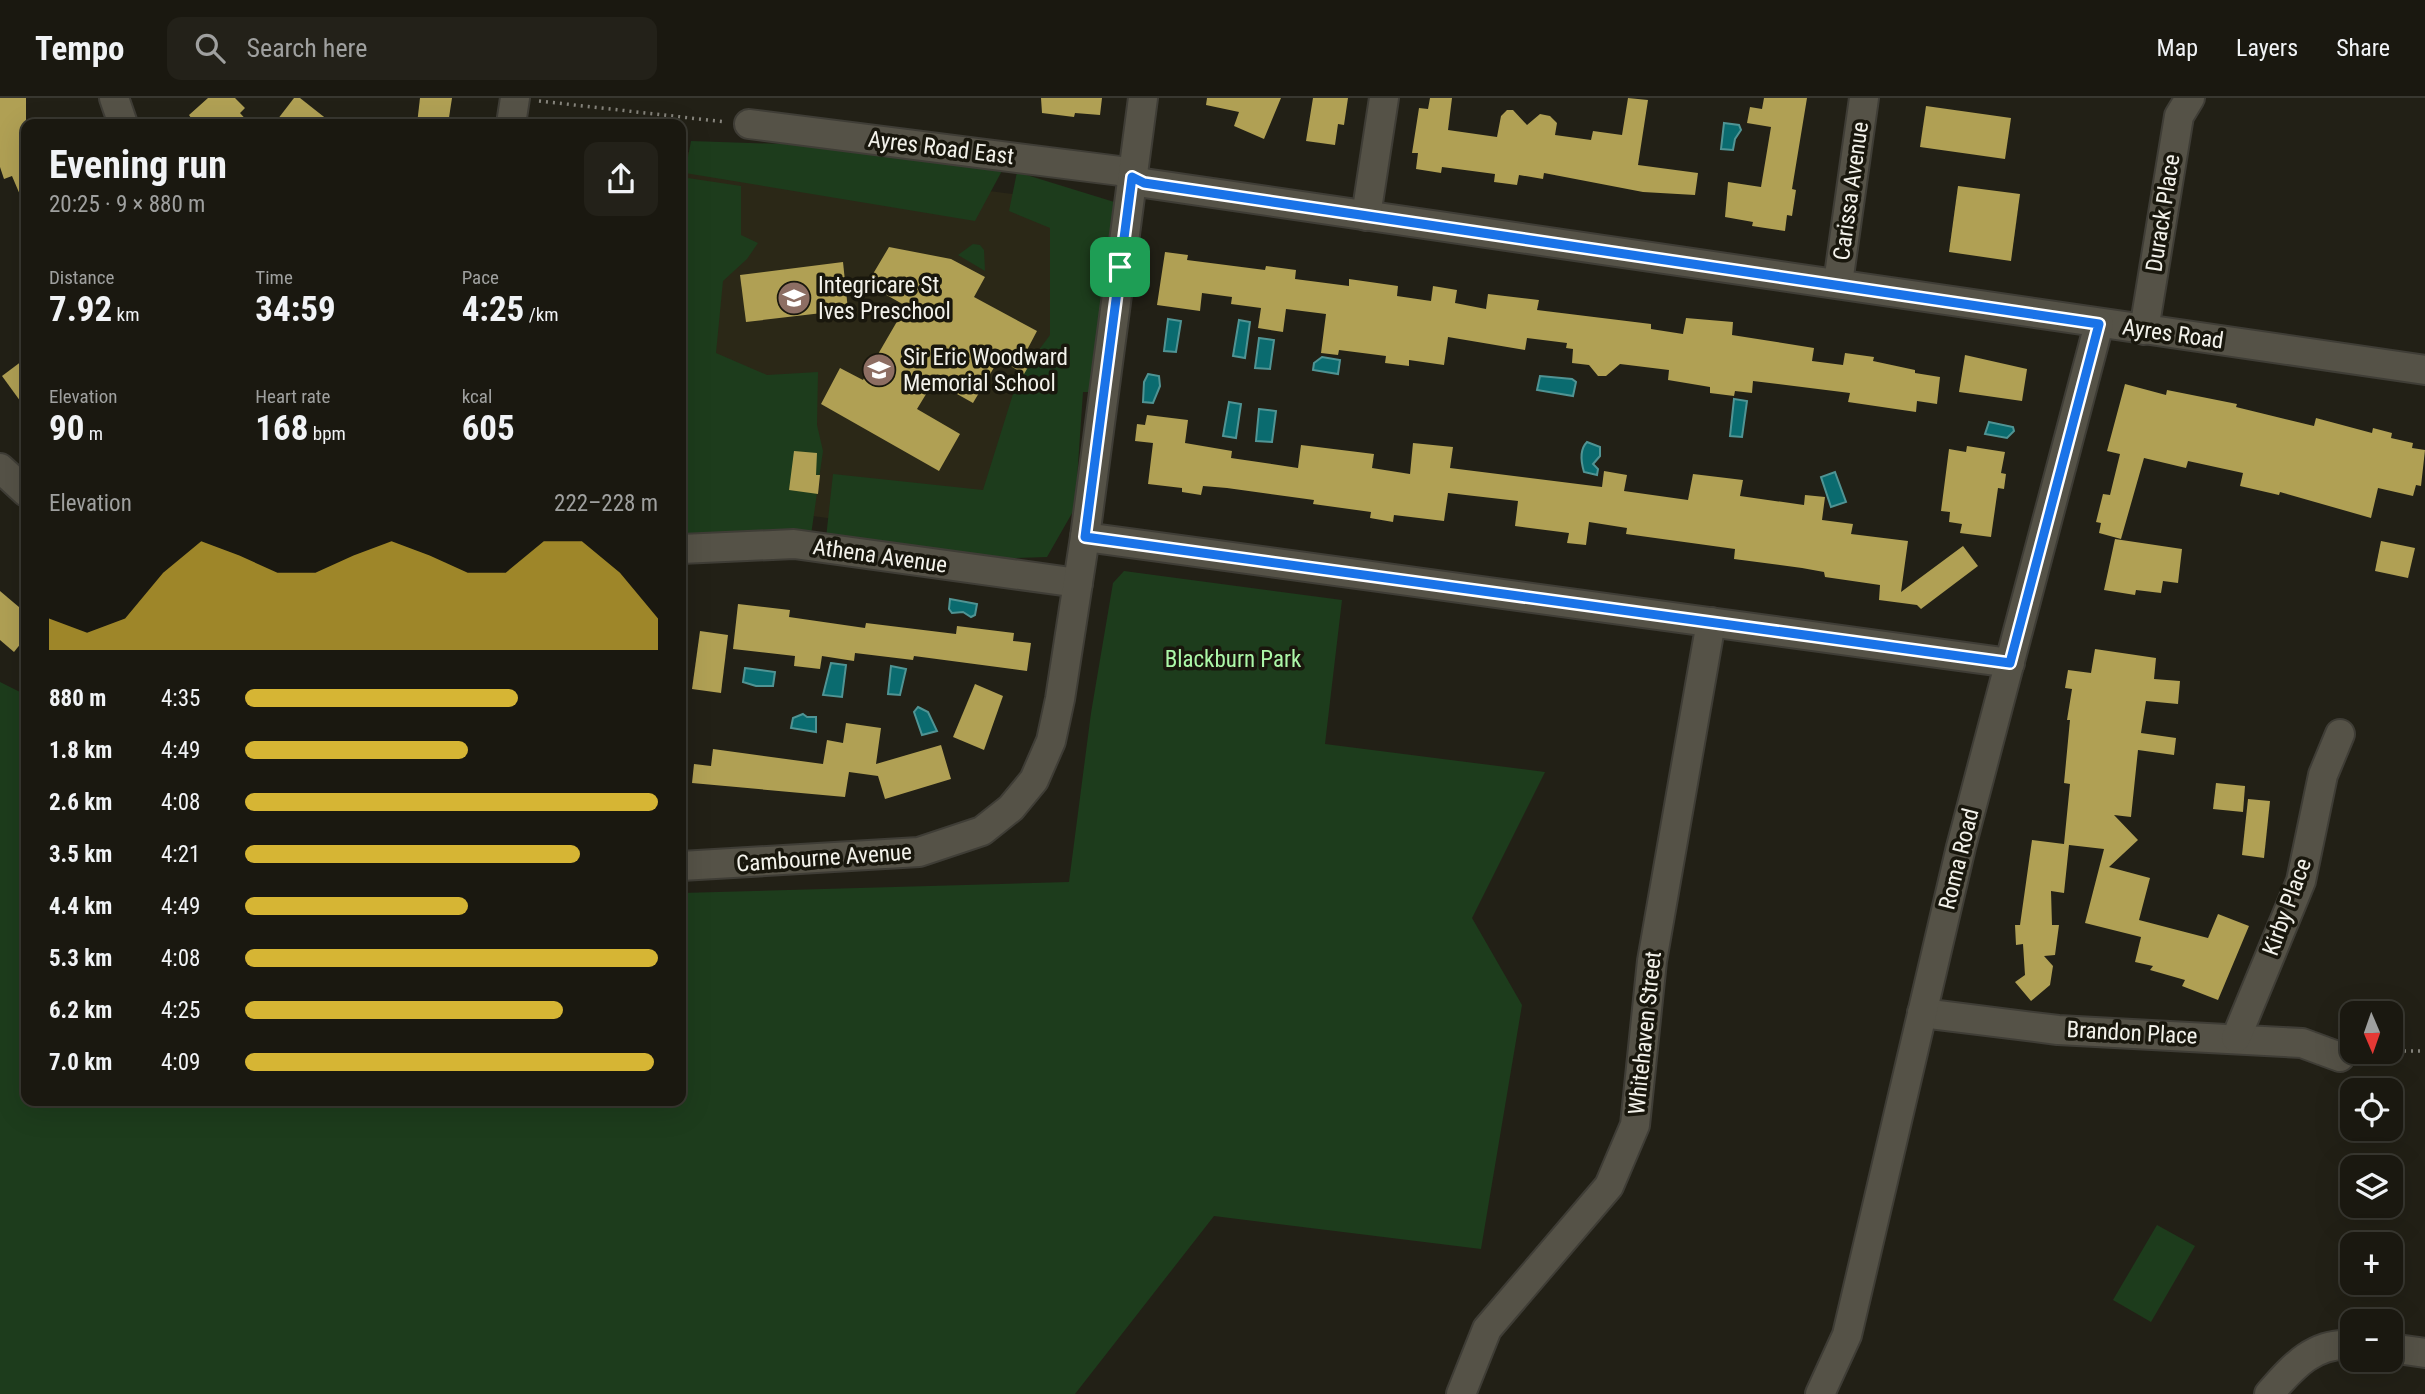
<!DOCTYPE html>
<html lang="en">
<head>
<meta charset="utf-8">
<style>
  :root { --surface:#1a1810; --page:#232119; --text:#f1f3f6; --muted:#9fa09f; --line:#383730; --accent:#d6b534 }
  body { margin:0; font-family:"Roboto Condensed",sans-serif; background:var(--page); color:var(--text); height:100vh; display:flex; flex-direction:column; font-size:26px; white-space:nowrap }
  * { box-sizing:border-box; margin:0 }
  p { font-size:23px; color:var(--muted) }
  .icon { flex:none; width:38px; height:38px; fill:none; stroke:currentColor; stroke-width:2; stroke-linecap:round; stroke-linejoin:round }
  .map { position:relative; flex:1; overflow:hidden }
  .sheet { position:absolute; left:21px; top:21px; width:665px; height:987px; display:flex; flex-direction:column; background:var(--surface); border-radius:14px; box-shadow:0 7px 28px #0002,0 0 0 2px var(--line) }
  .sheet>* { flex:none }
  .needle { width:46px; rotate:178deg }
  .controls { position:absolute; left:2340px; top:903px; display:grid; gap:14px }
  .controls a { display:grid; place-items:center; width:63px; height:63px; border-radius:14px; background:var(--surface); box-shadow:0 7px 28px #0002,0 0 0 2px var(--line); font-size:35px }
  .pin { position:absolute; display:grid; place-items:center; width:60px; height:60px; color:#fff; margin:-30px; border-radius:14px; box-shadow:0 4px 10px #0006 }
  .round { display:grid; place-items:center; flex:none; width:74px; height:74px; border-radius:14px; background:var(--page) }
  .head { display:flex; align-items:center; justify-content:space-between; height:119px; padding:0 28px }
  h1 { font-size:38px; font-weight:700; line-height:52px }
  .figures { display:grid; grid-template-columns:repeat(3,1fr); gap:10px; height:119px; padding:7px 28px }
  .figures div { display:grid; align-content:center }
  .figures b { font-size:35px; font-weight:700 }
  .figures small { font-size:19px; font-weight:400 }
  .figures p { font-size:19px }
  .chart { height:196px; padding:14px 28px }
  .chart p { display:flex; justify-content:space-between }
  .chart svg { width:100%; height:126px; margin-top:7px; fill:var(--accent); opacity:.7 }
  ul { padding:0 28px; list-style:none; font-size:23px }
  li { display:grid; grid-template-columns:112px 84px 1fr; align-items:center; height:52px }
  li i { height:18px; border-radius:9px; background:var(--accent) }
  header { display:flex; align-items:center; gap:42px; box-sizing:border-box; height:98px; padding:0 35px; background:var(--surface); border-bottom:2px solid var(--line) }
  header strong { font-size:33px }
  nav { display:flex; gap:38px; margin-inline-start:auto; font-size:24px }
  .search { width:490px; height:63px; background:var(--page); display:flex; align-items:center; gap:18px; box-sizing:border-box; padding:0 24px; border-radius:14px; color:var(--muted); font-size:26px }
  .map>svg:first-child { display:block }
  .built { fill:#2b2817 }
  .green { fill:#1d3c1c }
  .water { fill:#0a6b6f; stroke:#509494; stroke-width:2 }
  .building { fill:#b0a054 }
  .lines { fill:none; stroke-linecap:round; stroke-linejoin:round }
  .minor-casing { stroke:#3f3d36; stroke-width:32 }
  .path { stroke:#86847c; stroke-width:3.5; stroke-dasharray:2 5; stroke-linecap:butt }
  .minor { stroke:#555247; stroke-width:28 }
  .route-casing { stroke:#fff; stroke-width:14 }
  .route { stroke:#1a73e8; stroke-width:9 }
  .labels { text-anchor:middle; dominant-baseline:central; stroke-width:7; stroke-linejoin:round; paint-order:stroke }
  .street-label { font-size:23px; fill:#f3f2eb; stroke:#19170d }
  .poi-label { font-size:23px; fill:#f3f2eb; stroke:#19170d; text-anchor:start }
  .park-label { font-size:23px; fill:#acf7a8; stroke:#19170d }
</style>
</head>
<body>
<header>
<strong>Tempo</strong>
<div class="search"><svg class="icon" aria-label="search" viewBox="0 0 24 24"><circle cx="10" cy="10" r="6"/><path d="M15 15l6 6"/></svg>Search here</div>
<nav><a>Map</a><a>Layers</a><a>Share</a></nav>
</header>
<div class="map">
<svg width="2425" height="1296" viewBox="0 0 2425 1296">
  <rect width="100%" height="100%" fill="#222016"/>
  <polygon class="built" points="681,53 1081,105 1036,448 805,417 681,422"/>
  <g class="green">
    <polygon points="691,43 842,48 1004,69 975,123 685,75"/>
    <polygon points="1017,74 1124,107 1095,294 1083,294 1075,410 1047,459 960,462 826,440 833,376 983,392 1018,280 1050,237 1050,130 1009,113"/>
    <polygon points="681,79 741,88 741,137 758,145 747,161 723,183 716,255 767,277 818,274 817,327 823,353 811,437 681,436"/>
    <polygon points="973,146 980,147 984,152 985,173 958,157"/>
    <polygon points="1124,473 1342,502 1325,646 1545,674 1472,820 1522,907 1481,1151 1214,1118 1075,1296 0,1296 0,584 26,597 26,1003 681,1003 681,795 1069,784 1091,615 1113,485"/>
    <polygon points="2157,1127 2195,1148 2151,1224 2113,1202"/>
  </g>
  <g class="water">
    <polygon points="1724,25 1739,27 1741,32 1735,41 1733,52 1721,51"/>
    <polygon points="1168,221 1181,223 1176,254 1164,253"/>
    <polygon points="1239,222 1250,224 1245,260 1233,258"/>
    <polygon points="1259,240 1274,242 1270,271 1255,270"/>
    <polygon points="1322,259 1340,262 1338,276 1313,272 1314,265"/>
    <polygon points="1148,276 1159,278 1160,288 1153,305 1143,304 1144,284"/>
    <polygon points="1540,278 1572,281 1576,284 1573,298 1537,292"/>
    <polygon points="1734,301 1747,303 1742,339 1730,338"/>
    <polygon points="1229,304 1241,306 1236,340 1223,338"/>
    <polygon points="1259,311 1276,313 1272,344 1256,343"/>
    <polygon points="1989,324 2013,329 2014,333 2007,340 1985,336"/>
    <path d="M 1587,344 L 1600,349 L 1600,358 L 1593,366 L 1598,371 L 1597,377 L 1584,374 C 1581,364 1579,352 1587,344 Z"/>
    <polygon points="1835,374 1846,404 1831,409 1821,379"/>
    <polygon points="950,501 977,506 975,517 971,519 963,514 952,515 949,511"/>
    <polygon points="831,565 846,567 842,599 823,597"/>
    <polygon points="891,568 906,571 900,597 888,596"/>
    <polygon points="745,570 775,574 773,588 756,588 743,584"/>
    <polygon points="918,609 928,614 937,633 922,637 914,614"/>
    <polygon points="803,616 807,619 816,619 816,634 791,630 793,620"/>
  </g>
  <g class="building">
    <polygon points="0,0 26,0 26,111 12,78 4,81 0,69"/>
    <polygon points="208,0 235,0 245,10 240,15 250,26 195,26 189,17"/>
    <polygon points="294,0 300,0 333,26 274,26"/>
    <polygon points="420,0 452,0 448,26 417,26"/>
    <polygon points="1041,0 1102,0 1100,17 1075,15 1074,19 1042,15"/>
    <polygon points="1207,0 1281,0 1264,41 1234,28 1239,14 1206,7"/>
    <polygon points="1313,0 1348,0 1344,27 1338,26 1335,47 1306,43"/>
    <polygon points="1430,0 1452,0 1448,32 1497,39 1501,18 1507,12 1513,12 1527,27 1540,16 1550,18 1557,25 1555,37 1591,42 1593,33 1622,37 1628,0 1648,2 1638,67 1698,75 1695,97 1643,94 1544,75 1543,81 1519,77 1517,87 1494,84 1495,76 1442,69 1441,75 1416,71 1418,55 1412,55 1419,10 1428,11"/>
    <polygon points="1764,0 1807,0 1792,91 1796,92 1792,118 1787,117 1785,133 1752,128 1753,124 1725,119 1728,84 1761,89 1771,29 1747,25 1750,9 1762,11"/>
    <polygon points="1926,8 2011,20 2005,61 1920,49"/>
    <polygon points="1958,88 2020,96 2011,163 1949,154"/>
    <polygon points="889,149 951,161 985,179 974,199 1037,233 1027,252 1037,254 1024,276 999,261 973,305 934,283 917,311 960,336 939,373 821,306 840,270 863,282 906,208 867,186"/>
    <polygon points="1165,154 1188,157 1187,162 1265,172 1266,168 1296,172 1295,181 1349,188 1349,181 1398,188 1397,198 1431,203 1433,188 1457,192 1455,205 1486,211 1488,196 1539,202 1537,212 1651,226 1651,231 1683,236 1686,220 1733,224 1732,237 1814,250 1812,263 1843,267 1845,255 1874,259 1873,263 1915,272 1915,275 1940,279 1937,306 1917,303 1916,314 1848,304 1850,295 1753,283 1752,295 1735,293 1734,298 1710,295 1710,289 1668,282 1669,272 1620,266 1606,278 1598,278 1589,267 1572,265 1573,251 1566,250 1567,245 1527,240 1525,252 1448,239 1444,267 1409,262 1409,268 1385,265 1386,258 1339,252 1338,257 1321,255 1326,216 1286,211 1283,234 1258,230 1261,210 1231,206 1232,199 1202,195 1200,213 1157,207"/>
    <polygon points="843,164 848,212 746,224 740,177"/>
    <polygon points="1965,257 2027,271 2022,303 1959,294"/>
    <polygon points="26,260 26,311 2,278"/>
    <polygon points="2125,286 2166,297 2167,292 2237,306 2236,309 2314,328 2316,320 2372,335 2373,330 2392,335 2391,340 2413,345 2412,350 2425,352 2421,388 2416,387 2413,398 2378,390 2371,420 2280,394 2279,397 2240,388 2243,375 2188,363 2186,370 2144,360 2121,441 2099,435 2101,425 2096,424 2103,396 2110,397 2120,356 2107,353"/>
    <polygon points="1147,317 1188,322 1185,345 1232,353 1231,360 1298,370 1301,347 1374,356 1372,370 1410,376 1413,345 1453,349 1450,370 1602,389 1604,373 1627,377 1624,393 1688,402 1693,376 1743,382 1740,398 1804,407 1805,397 1825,399 1822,422 1853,426 1851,436 1908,443 1901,494 1963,448 1978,468 1921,511 1917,507 1879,502 1880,487 1825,479 1824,474 1802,470 1734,461 1735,451 1626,436 1627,430 1589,424 1586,447 1567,445 1569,435 1515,428 1518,403 1448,395 1444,423 1394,417 1393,424 1370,420 1371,414 1313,406 1314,402 1227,390 1203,388 1201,397 1182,394 1182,390 1148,386 1153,345 1135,343 1137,326 1145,327"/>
    <polygon points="1967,348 2005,354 2001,375 2006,376 2004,391 1998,390 1991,439 1960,435 1962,426 1949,424 1950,414 1941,413 1949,351 1966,354"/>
    <polygon points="794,353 817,355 816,377 820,377 818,396 789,392"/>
    <polygon points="2115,441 2182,451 2178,485 2163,483 2161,495 2136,492 2135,497 2104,492"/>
    <polygon points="2381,443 2415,450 2408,480 2375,473"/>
    <polygon points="0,493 26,515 26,539 14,554 0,542"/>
    <polygon points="738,506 790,512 789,519 865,530 866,525 956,536 957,528 1014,535 1013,543 1031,545 1027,573 914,558 913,562 855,555 854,563 822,558 820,571 794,568 795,558 733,551"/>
    <polygon points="700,533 728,537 721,595 692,591"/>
    <polygon points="2095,551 2156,560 2154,581 2180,583 2178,606 2146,603 2141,635 2176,640 2174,657 2138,652 2131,719 2114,717 2138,742 2109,769 2150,780 2139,822 2208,840 2218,816 2249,828 2218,902 2182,888 2185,882 2150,872 2153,868 2135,864 2141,839 2085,825 2104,751 2069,747 2064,795 2051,793 2052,827 2059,827 2055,857 2044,858 2053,868 2050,887 2031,903 2015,884 2025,877 2023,846 2016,847 2015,827 2020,827 2032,742 2064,746 2070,686 2064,685 2070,622 2067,622 2072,591 2065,590 2068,572 2091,575"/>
    <polygon points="975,586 1003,598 984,652 953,639"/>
    <polygon points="846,625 881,630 876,666 941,647 951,681 885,701 878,678 849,674 845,699 692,685 694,666 711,668 713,651 823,666 827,642 843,645"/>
    <polygon points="2216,685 2245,688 2243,714 2213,711"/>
    <polygon points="2248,701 2270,703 2264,760 2242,757"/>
  </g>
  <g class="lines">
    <defs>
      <g id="minor">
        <polyline points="114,0 123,26"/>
        <polyline points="511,26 515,0"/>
        <polyline points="749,26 1120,73 1144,85 2425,272"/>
        <polyline points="1366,118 1384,0"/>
        <polyline points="1838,185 1864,0"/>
        <polyline points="2144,232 2179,18 2190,0"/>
        <polyline points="0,370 26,394"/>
        <polyline points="1085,439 2010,565"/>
        <polyline points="681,451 794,446 1078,485"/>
        <polyline points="681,768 919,754 982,733 1011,710 1034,682 1051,643 1060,601 1085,439 1143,0"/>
        <polyline points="1922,915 2058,932 2302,945 2340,959"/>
        <polyline points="2236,940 2301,783 2323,677 2340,636"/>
        <polyline points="2390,1250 2425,1255"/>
        <polyline points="1461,1296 1487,1231 1609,1088 1635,1027 1652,863 1711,524"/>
        <polyline points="1820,1296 1847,1237 1961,749 2099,226"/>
        <path d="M 2269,1296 C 2292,1270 2313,1244 2352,1247"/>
      </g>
    </defs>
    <use href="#minor" class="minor-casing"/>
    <g class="path">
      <polyline points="539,3 726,24"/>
      <polyline points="2390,953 2425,953"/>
    </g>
    <use href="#minor" class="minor"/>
  </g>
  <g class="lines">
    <defs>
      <polygon id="route" points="1132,79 1144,85 2099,226 2010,565 1085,439"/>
    </defs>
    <use href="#route" class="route-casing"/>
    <use href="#route" class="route"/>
  </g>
  <defs>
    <symbol id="school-disc" viewBox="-11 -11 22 22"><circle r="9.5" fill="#8d6e63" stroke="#19170d"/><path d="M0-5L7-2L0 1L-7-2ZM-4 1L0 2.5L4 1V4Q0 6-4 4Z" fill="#fff"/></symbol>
  </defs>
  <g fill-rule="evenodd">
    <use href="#school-disc" x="775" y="181" width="38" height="38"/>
    <use href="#school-disc" x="860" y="253" width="38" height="38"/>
  </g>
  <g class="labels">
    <g class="street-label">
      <text transform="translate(941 50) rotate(7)">Ayres Road East</text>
      <text transform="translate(1851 93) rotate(-82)">Carissa Avenue</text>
      <text transform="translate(2163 115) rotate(-81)">Durack Place</text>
      <text transform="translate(2173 236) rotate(8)">Ayres Road</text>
      <text transform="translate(880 458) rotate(8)">Athena Avenue</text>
      <text transform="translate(824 760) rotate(-4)">Cambourne Avenue</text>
      <text transform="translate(1959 761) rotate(-76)">Roma Road</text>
      <text transform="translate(2287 809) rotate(-70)">Kirby Place</text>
      <text transform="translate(1645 935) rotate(-84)">Whitehaven Street</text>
      <text transform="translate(2132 935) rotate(3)">Brandon Place</text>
    </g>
    <g class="poi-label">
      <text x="818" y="187">Integricare St<tspan x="818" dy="26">Ives Preschool</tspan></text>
      <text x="903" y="259">Sir Eric Woodward<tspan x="903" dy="26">Memorial School</tspan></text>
    </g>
    <g class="park-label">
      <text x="1233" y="561">Blackburn Park</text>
    </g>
  </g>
</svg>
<div class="controls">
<a><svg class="needle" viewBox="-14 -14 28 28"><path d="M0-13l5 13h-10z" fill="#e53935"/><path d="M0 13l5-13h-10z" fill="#9fa09f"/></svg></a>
<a><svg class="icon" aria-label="locate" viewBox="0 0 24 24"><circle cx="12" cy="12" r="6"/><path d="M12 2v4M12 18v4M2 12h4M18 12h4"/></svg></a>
<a><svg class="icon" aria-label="layers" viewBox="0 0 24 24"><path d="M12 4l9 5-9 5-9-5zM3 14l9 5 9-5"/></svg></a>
<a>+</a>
<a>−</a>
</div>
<div class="pin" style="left:1120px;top:169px;background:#1e9e55"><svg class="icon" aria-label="arrive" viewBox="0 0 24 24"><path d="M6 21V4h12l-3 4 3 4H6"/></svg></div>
<section class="sheet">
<div class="head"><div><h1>Evening run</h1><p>20:25 · 9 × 880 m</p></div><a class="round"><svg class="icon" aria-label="share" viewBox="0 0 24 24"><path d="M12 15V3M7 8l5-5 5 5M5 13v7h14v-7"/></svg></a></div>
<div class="figures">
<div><p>Distance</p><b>7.92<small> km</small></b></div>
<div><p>Time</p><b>34:59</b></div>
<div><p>Pace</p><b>4:25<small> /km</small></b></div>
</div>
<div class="figures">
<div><p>Elevation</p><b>90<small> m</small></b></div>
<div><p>Heart rate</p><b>168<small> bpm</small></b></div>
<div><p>kcal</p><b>605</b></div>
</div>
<div class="chart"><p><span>Elevation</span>222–228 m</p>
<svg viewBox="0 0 160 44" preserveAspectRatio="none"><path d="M0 44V33L10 38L20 33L30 17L40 6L50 11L60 17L70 17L80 11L90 6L100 11L110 17L120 17L130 6L140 6L150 17L160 33V44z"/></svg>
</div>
<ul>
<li><b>880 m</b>4:35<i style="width:66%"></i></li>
<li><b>1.8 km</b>4:49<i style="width:54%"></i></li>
<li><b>2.6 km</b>4:08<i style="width:100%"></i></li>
<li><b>3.5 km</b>4:21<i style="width:81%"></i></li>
<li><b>4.4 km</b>4:49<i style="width:54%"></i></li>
<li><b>5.3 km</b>4:08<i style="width:100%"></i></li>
<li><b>6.2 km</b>4:25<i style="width:77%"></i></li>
<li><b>7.0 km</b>4:09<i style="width:99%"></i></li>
</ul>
</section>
</div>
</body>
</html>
